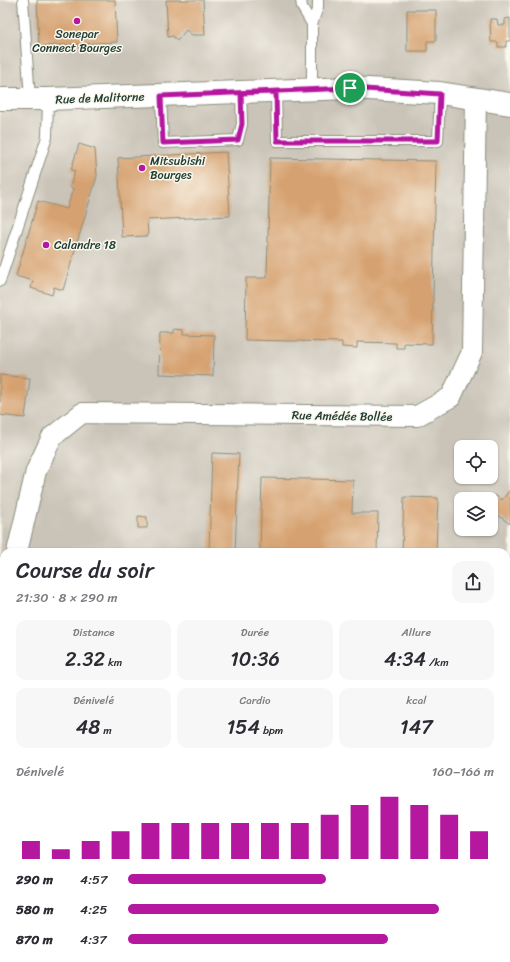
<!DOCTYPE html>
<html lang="fr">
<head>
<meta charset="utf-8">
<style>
  :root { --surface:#fff; --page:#f7f7f7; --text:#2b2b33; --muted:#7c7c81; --accent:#b5179e }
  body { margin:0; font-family:Sriracha,sans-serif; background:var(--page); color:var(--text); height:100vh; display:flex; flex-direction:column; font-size:15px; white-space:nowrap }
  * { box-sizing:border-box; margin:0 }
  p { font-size:13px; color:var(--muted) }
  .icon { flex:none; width:22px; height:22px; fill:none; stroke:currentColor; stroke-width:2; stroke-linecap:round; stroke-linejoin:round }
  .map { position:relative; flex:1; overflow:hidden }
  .sheet { position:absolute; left:0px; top:548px; width:510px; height:414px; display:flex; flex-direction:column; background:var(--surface); border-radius:12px 12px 0 0; box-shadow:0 1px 3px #0004 }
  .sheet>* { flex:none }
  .controls { position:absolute; left:454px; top:440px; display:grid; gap:8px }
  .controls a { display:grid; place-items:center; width:44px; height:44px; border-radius:8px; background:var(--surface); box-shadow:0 1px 3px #0004; font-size:20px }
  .pin { position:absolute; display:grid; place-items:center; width:34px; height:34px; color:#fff; margin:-17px; border:2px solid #fff; border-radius:50%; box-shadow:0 1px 4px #0007 }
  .round { display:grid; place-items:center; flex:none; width:42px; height:42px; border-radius:12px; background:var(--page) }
  .summary { display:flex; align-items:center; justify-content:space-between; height:68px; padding:0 16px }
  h1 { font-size:22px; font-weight:600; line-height:30px }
  .metrics { display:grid; grid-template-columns:repeat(3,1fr); gap:6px; height:68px; padding:4px 16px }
  .metrics div { display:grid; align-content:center; border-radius:10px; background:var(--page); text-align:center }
  .metrics b { font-size:20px; font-weight:600 }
  .metrics small { font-size:11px; font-weight:400 }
  .metrics p { font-size:11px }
  .chart { height:112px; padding:8px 16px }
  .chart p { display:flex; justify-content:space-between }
  .chart svg { width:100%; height:72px; margin-top:4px; stroke:var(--accent); stroke-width:6 }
  ul { padding:0 16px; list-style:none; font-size:13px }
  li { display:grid; grid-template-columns:64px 48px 1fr; align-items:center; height:30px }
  li i { height:10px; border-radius:5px; background:var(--accent) }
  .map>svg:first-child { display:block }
  .industrial { fill:#c9c3b8; fill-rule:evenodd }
  .building { fill:#d6a170 }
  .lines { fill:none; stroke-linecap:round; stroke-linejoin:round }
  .service-casing { stroke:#8a8e7c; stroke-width:12 }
  .minor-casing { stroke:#8a8e7c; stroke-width:22 }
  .secondary-casing { stroke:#8a8e7c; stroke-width:24 }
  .service { stroke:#fff; stroke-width:10 }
  .minor { stroke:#fff; stroke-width:20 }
  .secondary { stroke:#fff; stroke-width:22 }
  .route-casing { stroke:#fff; stroke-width:8 }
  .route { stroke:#b5179e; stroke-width:5 }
  .poi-dot { fill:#b5179e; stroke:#fbf7ec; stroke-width:1.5 }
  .labels { text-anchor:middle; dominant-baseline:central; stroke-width:3; stroke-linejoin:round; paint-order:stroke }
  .poi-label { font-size:12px; fill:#1f3d34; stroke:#fbf7ec; text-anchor:start }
  .street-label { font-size:12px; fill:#1f3d34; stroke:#fbf7ec }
</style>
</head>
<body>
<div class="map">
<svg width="510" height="962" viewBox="0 0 510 962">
  <rect width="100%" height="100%" fill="#fbf7ec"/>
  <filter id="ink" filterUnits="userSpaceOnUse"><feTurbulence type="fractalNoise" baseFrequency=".025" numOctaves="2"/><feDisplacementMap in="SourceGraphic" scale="8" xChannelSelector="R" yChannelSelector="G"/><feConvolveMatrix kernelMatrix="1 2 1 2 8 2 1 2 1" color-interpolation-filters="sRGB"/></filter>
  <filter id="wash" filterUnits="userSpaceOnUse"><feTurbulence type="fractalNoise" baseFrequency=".012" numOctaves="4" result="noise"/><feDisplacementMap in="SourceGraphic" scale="16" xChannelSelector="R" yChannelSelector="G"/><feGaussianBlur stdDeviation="0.9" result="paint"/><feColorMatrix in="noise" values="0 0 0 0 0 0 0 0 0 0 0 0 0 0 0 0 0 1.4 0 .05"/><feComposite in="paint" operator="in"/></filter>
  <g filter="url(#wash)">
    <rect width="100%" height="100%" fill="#f4dec3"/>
    <path class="industrial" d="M 0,0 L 510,0 L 510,962 L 0,962 ZM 461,447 L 491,447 L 491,477 L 461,477 ZM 461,499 L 491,499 L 491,529 L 461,529 ZM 4,552 L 506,552 L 506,958 L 4,958 Z"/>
    <g id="blocks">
      <g class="building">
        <polygon points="37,0 115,0 117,42 39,46"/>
        <polygon points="166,0 203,0 205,35 192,35 186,30 177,41 173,36 168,37"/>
        <polygon points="407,10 436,10 436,41 427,41 427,51 407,51"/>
        <polygon points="510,18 510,41 506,41 506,47 498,47 498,42 491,42 490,19 497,19 498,25 505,25 505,19"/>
        <polygon points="79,144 95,149 97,176 63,290 54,287 52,295 31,288 33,281 16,276 38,201 67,209 73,188 70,187 75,171 71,170"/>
        <polygon points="226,152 230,216 147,220 148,236 122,237 118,158"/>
        <polygon points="270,158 436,161 432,344 404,343 404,348 396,348 396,343 357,342 357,348 342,347 342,342 245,340 246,278 267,278"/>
        <polygon points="174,329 184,330 184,334 214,335 213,376 159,374 160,333 174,333"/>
        <polygon points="0,375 30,378 25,418 0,415"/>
        <polygon points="212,453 239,454 235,552 209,552"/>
        <polygon points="262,478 353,480 352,513 378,513 377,552 260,552"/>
        <polygon points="510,490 510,524 491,510 491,501 495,495 502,500"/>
        <polygon points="404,497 438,498 436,552 402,552"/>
        <polygon points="138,516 147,517 147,528 138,528"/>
        <rect x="506" y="640" width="4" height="138"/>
        <polygon points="506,893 510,893 510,962 396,962 396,958 506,958"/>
        <polygon points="180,958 370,958 369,962 180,962"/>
      </g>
    </g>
  </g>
  <g filter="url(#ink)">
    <use href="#blocks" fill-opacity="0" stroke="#8a8e7c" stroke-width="1"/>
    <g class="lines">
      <defs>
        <g id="service">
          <polyline points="23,0 30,99"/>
          <polyline points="301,0 302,7 312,24"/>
          <polyline points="312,90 312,24 318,7 318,0"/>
          <polyline points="276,91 277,141 438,141 440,93"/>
          <polyline points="161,96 163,143 238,140 242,124 241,93"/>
          <polyline points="0,281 47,137 48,99"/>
          <polyline points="506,876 510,876"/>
          <polyline points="145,962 146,958"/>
        </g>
        <g id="minor">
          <polyline points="17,552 36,471 52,437 82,413 417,416 451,397 472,352 476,98"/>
          <polyline points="0,819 4,819"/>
          <polyline points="506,824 510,824"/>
        </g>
        <polyline id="secondary" points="0,99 48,99 350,88 440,93 510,104"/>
      </defs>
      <use href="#service" class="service-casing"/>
      <use href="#minor" class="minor-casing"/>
      <use href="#secondary" class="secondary-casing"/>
      <use href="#service" class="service"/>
      <use href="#minor" class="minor"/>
      <use href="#secondary" class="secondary"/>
    </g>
  </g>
  <g class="lines" filter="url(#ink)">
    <defs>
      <polyline id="route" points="350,88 161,96 163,143 238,140 242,124 241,93 276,92 277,141 438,141 440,94 350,88"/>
    </defs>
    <use href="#route" class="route-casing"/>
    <use href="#route" class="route"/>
  </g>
  <g class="poi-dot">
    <circle cx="77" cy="21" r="4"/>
    <circle cx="142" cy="168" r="4"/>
    <circle cx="46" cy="245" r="4"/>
  </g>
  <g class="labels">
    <g class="poi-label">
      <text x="77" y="34" text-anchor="middle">Sonepar<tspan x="77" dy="14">Connect Bourges</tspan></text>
      <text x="150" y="161">Mitsubishi<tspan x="150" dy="14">Bourges</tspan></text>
      <text x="54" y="245">Calandre 18</text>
    </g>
    <g class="street-label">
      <text transform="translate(100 98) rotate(-2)">Rue de Malitorne</text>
      <text transform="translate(342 416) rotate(1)">Rue Amédée Bollée</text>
    </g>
  </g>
</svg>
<div class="controls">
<a><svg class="icon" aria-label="locate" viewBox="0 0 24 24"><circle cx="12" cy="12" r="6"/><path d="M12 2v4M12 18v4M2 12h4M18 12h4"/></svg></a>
<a><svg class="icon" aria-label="layers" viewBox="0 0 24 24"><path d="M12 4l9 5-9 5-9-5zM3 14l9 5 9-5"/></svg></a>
</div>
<div class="pin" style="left:350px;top:88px;background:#1e9e55"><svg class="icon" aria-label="arrive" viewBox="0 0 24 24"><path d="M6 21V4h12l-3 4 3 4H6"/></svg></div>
<section class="sheet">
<div class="summary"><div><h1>Course du soir</h1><p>21:30 · 8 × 290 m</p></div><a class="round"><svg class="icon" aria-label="share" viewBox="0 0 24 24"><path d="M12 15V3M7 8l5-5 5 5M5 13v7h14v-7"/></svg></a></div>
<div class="metrics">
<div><p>Distance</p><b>2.32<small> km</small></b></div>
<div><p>Durée</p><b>10:36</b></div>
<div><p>Allure</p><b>4:34<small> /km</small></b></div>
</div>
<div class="metrics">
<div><p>Dénivelé</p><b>48<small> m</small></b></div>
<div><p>Cardio</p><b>154<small> bpm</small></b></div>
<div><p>kcal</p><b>147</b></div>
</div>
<div class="chart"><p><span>Dénivelé</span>160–166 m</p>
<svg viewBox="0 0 160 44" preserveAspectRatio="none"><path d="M5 44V33M15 44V38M25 44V33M35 44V27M45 44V22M55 44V22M65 44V22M75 44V22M85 44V22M95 44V22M105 44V17M115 44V11M125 44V6M135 44V11M145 44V17M155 44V27"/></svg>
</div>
<ul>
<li><b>290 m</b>4:57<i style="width:54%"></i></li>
<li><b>580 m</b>4:25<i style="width:85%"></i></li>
<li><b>870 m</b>4:37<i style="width:71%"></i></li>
</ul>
</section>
</div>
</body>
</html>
